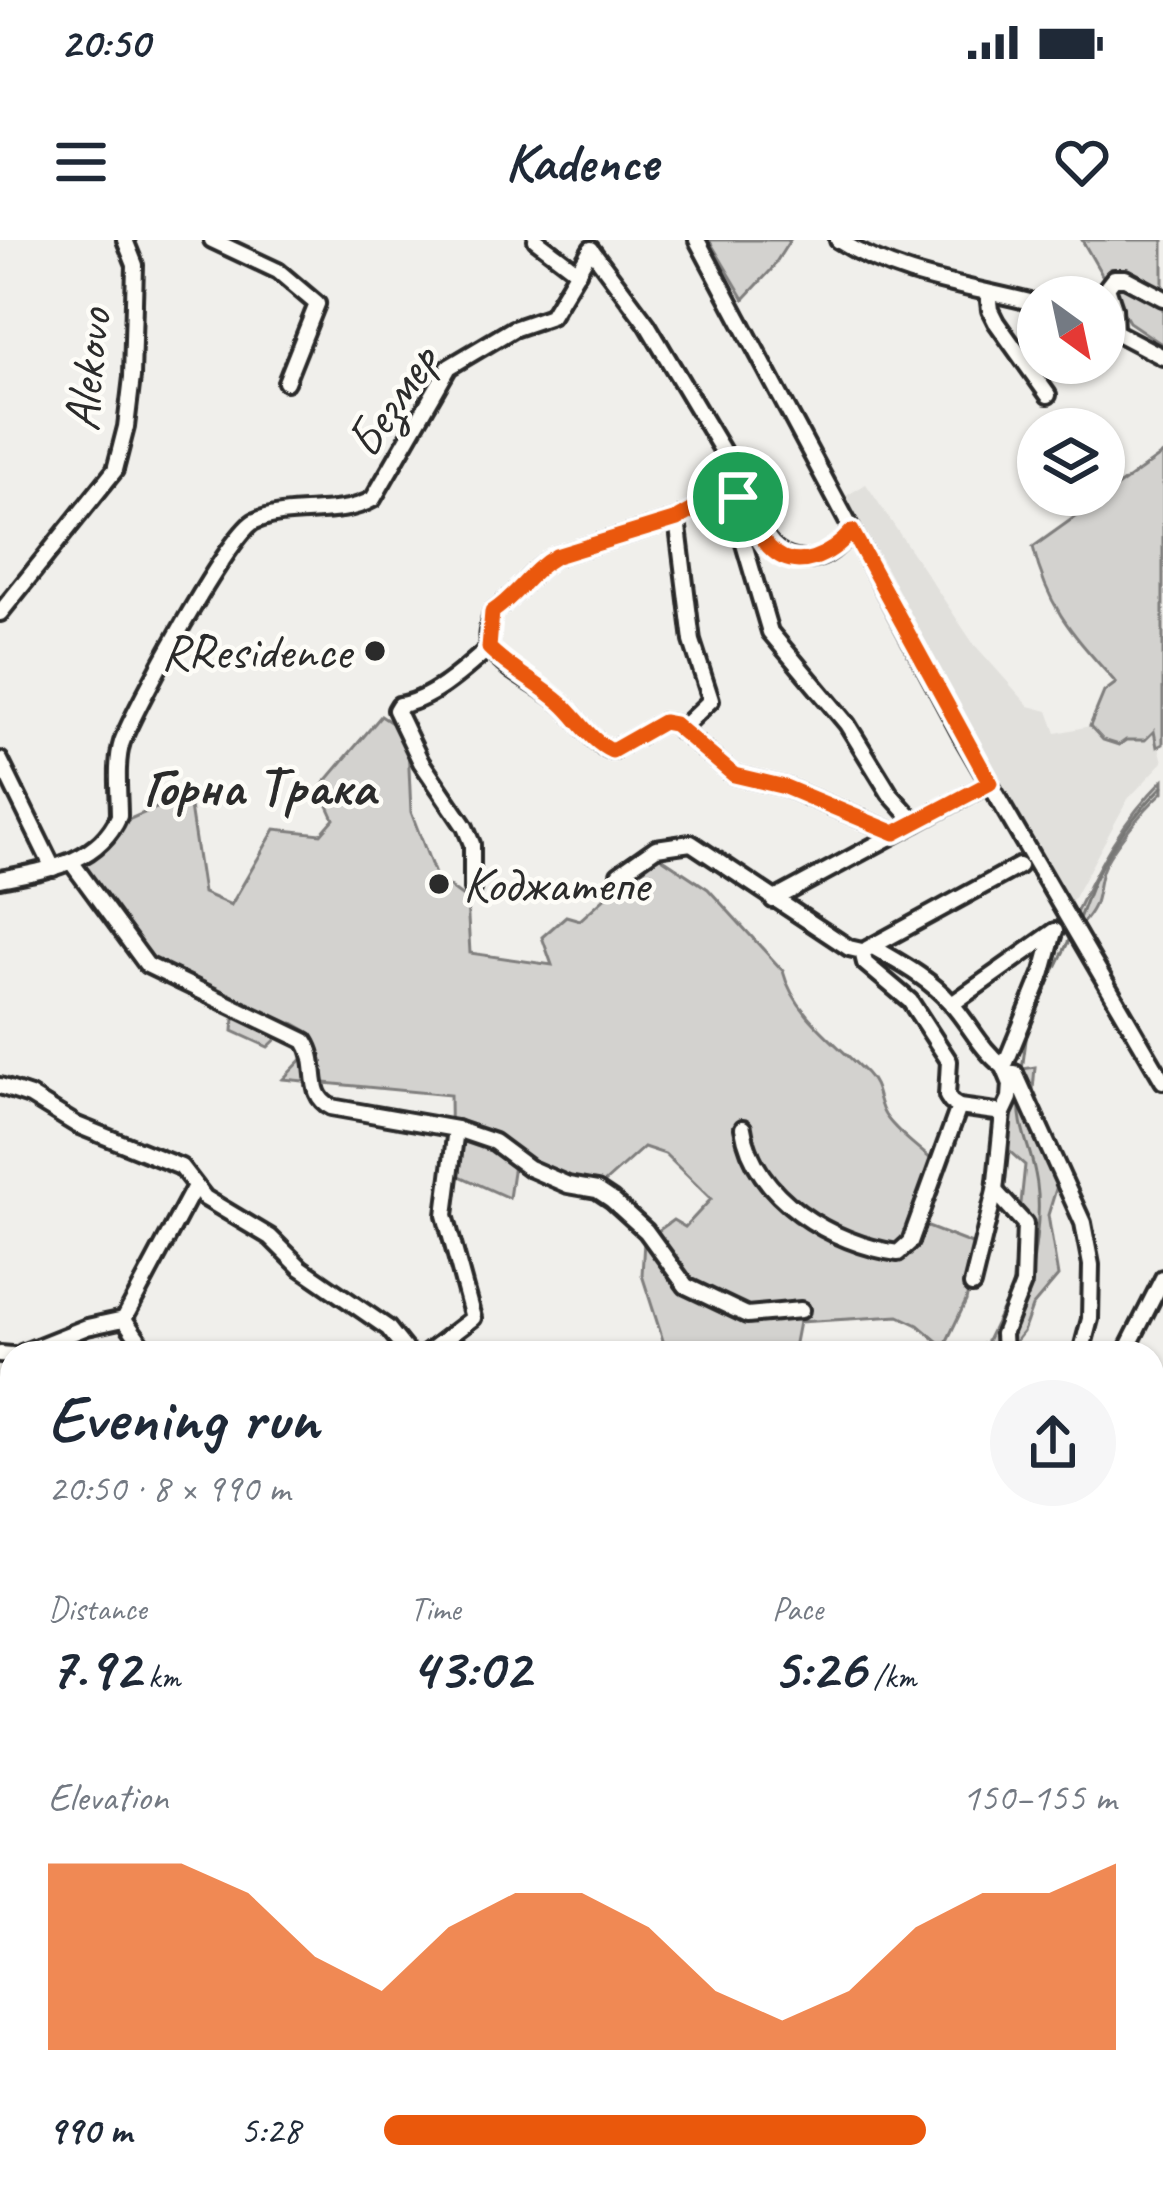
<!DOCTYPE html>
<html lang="en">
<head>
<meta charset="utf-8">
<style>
  :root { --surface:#fff; --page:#f6f6f7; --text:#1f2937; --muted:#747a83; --accent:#ea580c }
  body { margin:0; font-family:Caveat,sans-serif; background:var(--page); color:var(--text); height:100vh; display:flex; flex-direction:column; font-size:45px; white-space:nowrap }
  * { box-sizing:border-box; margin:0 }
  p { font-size:39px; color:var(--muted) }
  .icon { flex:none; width:66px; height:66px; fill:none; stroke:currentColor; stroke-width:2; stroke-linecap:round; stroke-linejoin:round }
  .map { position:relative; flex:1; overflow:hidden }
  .drawer { position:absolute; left:0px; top:1101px; width:1164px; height:858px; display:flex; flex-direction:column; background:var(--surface); border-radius:36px 36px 0 0; box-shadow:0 3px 9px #0004 }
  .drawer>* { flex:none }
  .needle { width:78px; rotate:147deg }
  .buttons { position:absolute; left:1017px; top:36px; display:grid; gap:24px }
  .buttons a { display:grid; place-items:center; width:108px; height:108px; border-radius:50%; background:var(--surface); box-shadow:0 3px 9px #0004; font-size:60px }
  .pin { position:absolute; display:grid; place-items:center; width:102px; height:102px; color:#fff; margin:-51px; border:6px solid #fff; border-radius:50%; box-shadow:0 3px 12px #0007 }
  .round { display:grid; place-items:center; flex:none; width:126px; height:126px; border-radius:63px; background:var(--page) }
  .overview { display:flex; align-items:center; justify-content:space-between; height:204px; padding:0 48px }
  h1 { font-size:66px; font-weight:600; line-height:90px }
  .figures { display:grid; grid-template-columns:repeat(3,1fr); gap:18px; height:204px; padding:12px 48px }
  .figures div { display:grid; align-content:center }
  .figures b { font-size:60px; font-weight:600 }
  .figures small { font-size:33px; font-weight:400 }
  .figures p { font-size:33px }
  .chart { height:336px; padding:24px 48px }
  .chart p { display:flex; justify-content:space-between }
  .chart svg { width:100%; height:216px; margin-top:12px; fill:var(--accent); opacity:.7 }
  ul { padding:0 48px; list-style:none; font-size:39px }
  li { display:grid; grid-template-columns:192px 144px 1fr; align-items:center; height:90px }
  li i { height:30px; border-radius:15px; background:var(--accent) }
  .status { display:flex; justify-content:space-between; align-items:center; height:84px; padding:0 60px; background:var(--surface); direction:ltr }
  .status svg { height:33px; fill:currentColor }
  header { display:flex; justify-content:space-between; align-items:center; height:156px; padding:0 48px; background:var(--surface); font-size:54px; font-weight:600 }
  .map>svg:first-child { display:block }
  .built { fill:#e1e0dc }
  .green { fill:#d3d2cf; stroke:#7f7e7d; stroke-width:3 }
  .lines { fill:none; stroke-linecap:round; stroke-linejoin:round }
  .stream { stroke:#777775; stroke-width:3 }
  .minor-casing { stroke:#2b2b2b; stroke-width:22 }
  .minor { stroke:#fdfcf7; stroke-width:14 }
  .route-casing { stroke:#fff; stroke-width:24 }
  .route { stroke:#ea580c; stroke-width:15 }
  .poi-dot { fill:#2b2b2b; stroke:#fdfcf7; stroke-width:4.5 }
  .labels { text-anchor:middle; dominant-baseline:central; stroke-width:9; stroke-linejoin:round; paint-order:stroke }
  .street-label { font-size:51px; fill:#2b2b2b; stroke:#fdfcf7 }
  .poi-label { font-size:51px; fill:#2b2b2b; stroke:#fdfcf7; text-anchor:end }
  .neighbourhood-label { font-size:54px; font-weight:bold; fill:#2b2b2b; stroke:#fdfcf7 }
</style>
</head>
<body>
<div class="status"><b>20:50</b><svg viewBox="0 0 49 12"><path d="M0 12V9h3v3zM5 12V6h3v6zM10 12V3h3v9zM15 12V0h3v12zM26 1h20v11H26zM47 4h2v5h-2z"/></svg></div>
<header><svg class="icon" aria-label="menu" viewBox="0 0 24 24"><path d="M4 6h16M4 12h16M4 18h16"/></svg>Kadence<svg class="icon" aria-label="heart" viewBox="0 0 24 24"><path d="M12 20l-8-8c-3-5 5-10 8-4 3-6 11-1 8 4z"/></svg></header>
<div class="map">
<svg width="1163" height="1959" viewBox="0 0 1163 1959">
  <rect width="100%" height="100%" fill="#f0efeb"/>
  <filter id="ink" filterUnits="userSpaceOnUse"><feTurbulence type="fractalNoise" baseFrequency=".00833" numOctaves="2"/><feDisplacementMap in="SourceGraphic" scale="24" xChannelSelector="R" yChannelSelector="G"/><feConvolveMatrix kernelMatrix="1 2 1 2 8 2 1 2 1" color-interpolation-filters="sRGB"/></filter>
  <g filter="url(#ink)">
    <polygon class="built" points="866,244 973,403 1029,466 1048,471 1056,493 1090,486 1103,500 1145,500 1155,490 1163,522 1128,559 1069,667 919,407 841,259"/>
    <g class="green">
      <polygon points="709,0 790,0 771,30 744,59"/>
      <polygon points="1082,0 1163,0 1163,105 1129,82"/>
      <path d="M 1163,214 L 1163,504 L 1157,507 L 1154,491 L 1145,500 L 1126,500 L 1119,505 L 1103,500 L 1090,486 L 1104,452 L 1116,443 C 1073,394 1049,371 1033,307 Z"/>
      <path d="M 381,476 L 395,485 L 408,506 L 411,572 L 436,637 L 467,660 L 470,713 L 552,725 L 542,697 L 566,676 L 580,680 L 639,627 L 660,617 L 708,649 L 783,731 C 793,772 837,804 866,833 C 879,846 877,862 885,875 C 896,892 919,908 934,922 L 915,982 L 977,1006 L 966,1061 L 944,1107 L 918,1085 L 899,1076 L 799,1082 L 793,1113 L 667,1113 L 642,1035 L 644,1001 L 673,980 L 685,987 L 711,959 L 665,914 L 644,907 L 604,943 L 570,938 L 515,918 L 509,958 L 451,932 L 450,855 L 283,839 L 310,811 L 307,791 L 293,783 L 268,807 L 233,791 L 235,765 L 184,742 L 127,697 L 77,620 C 102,588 138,574 176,561 L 190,567 L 203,653 L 231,665 L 275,589 L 321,594 L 334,579 L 320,548 Z"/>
      <path d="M 1163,540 L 1163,552 C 1146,567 1106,613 1101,635 C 1095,661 1099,664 1080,686 L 1075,675 C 1099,624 1123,580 1163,540 Z"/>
      <polygon points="1035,827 1032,861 1060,936 1048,975 1058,1036 1032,1067 1023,1092 1006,1113 962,1113 986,1103 1012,1049 1025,925 1001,904 1011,831"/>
    </g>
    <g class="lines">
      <g class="stream">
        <path d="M 1076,685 C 1083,671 1087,655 1094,640 C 1111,604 1135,574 1163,546"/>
        <polyline points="1022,830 1028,785 1072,694"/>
        <path d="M 1020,857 C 1017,886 1030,906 1035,933 C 1043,968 1035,1007 1030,1042"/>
        <polyline points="0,1264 12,1256"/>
      </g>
      <defs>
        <g id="minor">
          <polyline points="212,0 278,31 317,64 286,142"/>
          <polyline points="536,0 578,32"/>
          <polyline points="697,0 964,500 1163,841"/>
          <path d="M 838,0 C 900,39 969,46 1038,64"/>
          <polyline points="988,53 990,70 996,82 1048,155"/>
          <polyline points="1104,86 1163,117"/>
          <polyline points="1115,90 1114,68 1107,47 1114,38 1125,38 1163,58"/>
          <polyline points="677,279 692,401 711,460 680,490"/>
          <path d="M 852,291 C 836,309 821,324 796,319 C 753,311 760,258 724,252 L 677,279 L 556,316 C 531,330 517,356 492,372 C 489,385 484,399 491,410 C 508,434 541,445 562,464 C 580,480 589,501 612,511 L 663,482 L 674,484 L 734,535 L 785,547 L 895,593"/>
          <polyline points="0,373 115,230 126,187 132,137 135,25 125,0"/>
          <polyline points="0,520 53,628"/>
          <path d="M 72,623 L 147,725 L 305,801 C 321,825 305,854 331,867 L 456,889 L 494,902 L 529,928 L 568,945 L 597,950 L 612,960 L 646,991 L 686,1046 L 747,1075 L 801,1070"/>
          <polyline points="619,634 656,608 691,603 849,708 862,711 865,723 910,761 949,821 947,856 951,862 959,867 1003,873"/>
          <path d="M 0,639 C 45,630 98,624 119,576 C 119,553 115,524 122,502 C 134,469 229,293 255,281 C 291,265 338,279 373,259 L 449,127 L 513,89 L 551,76 L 591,9 L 647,84 L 737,235 L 739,244 L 734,270 L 770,392 L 847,484 L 890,554 L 916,583"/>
          <path d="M 472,649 L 472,604 L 465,587 L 421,522 L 396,470 L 399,465 C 431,461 465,429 489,408"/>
          <polyline points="773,660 990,543"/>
          <path d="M 873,707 C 900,723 929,738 950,762 C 970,784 980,809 1004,827"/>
          <polyline points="867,709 1019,626"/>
          <polyline points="952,764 1055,691"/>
          <polyline points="1015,833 1083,983 1091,1025 1090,1079 1081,1113"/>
          <polyline points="0,846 30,856 77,885 181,927 205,958 270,997 301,1028 388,1088 408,1113"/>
          <path d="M 743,888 C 753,957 834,1005 898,1013 L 910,1002 L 959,867"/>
          <polyline points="995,951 1025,984 1023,1044 1003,1094 1004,1113"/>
          <polyline points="972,1045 995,951 1003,873 1010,858 1011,844 1004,827 1043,732 1054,692"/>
          <polyline points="22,1113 87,1087 124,1079"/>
          <polyline points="148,1113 124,1079 195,946"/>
          <polyline points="427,1113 473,1078 445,975 456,889"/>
          <polyline points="1125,1113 1163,1038"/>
          <polyline points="0,1114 12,1115"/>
          <polyline points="0,1480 12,1482"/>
          <polyline points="71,1947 71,1959"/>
          <polyline points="99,1947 116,1959"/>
          <polyline points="763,1959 764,1947"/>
          <polyline points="878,1959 879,1947"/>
          <polyline points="977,1959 978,1947"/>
          <polyline points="1079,1959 1080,1947"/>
        </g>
      </defs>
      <use href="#minor" class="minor-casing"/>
      <use href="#minor" class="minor"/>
    </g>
  </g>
  <g class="lines" filter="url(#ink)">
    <defs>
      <path id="route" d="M 724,252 L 731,252 C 750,267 754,290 769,307 C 796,336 832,314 852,291 L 990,543 L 895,593 L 785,547 L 734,535 L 674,484 L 663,482 L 612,511 C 589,500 579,479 561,463 C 538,443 511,430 489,408 L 492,372 C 517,356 531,330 556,316 L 677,279 Z"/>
    </defs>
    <use href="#route" class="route-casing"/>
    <use href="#route" class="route"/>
  </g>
  <g class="poi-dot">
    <circle cx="375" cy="411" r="12"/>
    <circle cx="439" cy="644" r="12"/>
  </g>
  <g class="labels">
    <g class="street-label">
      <text transform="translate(87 130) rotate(-84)">Alekovo</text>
      <text transform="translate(392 161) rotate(-56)">Безмер</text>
    </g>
    <g class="poi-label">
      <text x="351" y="411">RResidence</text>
      <text x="463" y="644" text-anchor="start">Коджатепе</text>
    </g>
    <g class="neighbourhood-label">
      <text x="259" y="547">Горна Трака</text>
    </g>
  </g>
</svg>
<div class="buttons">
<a><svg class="needle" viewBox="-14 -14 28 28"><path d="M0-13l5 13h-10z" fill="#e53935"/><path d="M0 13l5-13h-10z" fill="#747a83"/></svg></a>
<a><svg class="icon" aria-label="layers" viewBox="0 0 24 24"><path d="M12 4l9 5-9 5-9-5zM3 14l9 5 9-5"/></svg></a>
</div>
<div class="pin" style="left:738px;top:257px;background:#1e9e55"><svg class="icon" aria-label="arrive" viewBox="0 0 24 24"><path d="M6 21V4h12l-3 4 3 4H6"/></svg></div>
<section class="drawer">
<div class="overview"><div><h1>Evening run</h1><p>20:50 · 8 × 990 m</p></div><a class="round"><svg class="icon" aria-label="share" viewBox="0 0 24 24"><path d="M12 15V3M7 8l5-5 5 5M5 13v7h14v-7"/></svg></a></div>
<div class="figures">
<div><p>Distance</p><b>7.92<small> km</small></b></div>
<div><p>Time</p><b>43:02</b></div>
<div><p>Pace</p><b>5:26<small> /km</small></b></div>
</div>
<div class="chart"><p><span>Elevation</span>150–155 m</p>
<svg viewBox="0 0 160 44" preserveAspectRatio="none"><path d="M0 44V6L10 6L20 6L30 12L40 25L50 32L60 19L70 12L80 12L90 19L100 32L110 38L120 32L130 19L140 12L150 12L160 6V44z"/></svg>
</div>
<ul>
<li><b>990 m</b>5:28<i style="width:74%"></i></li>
</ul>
</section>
</div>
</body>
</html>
